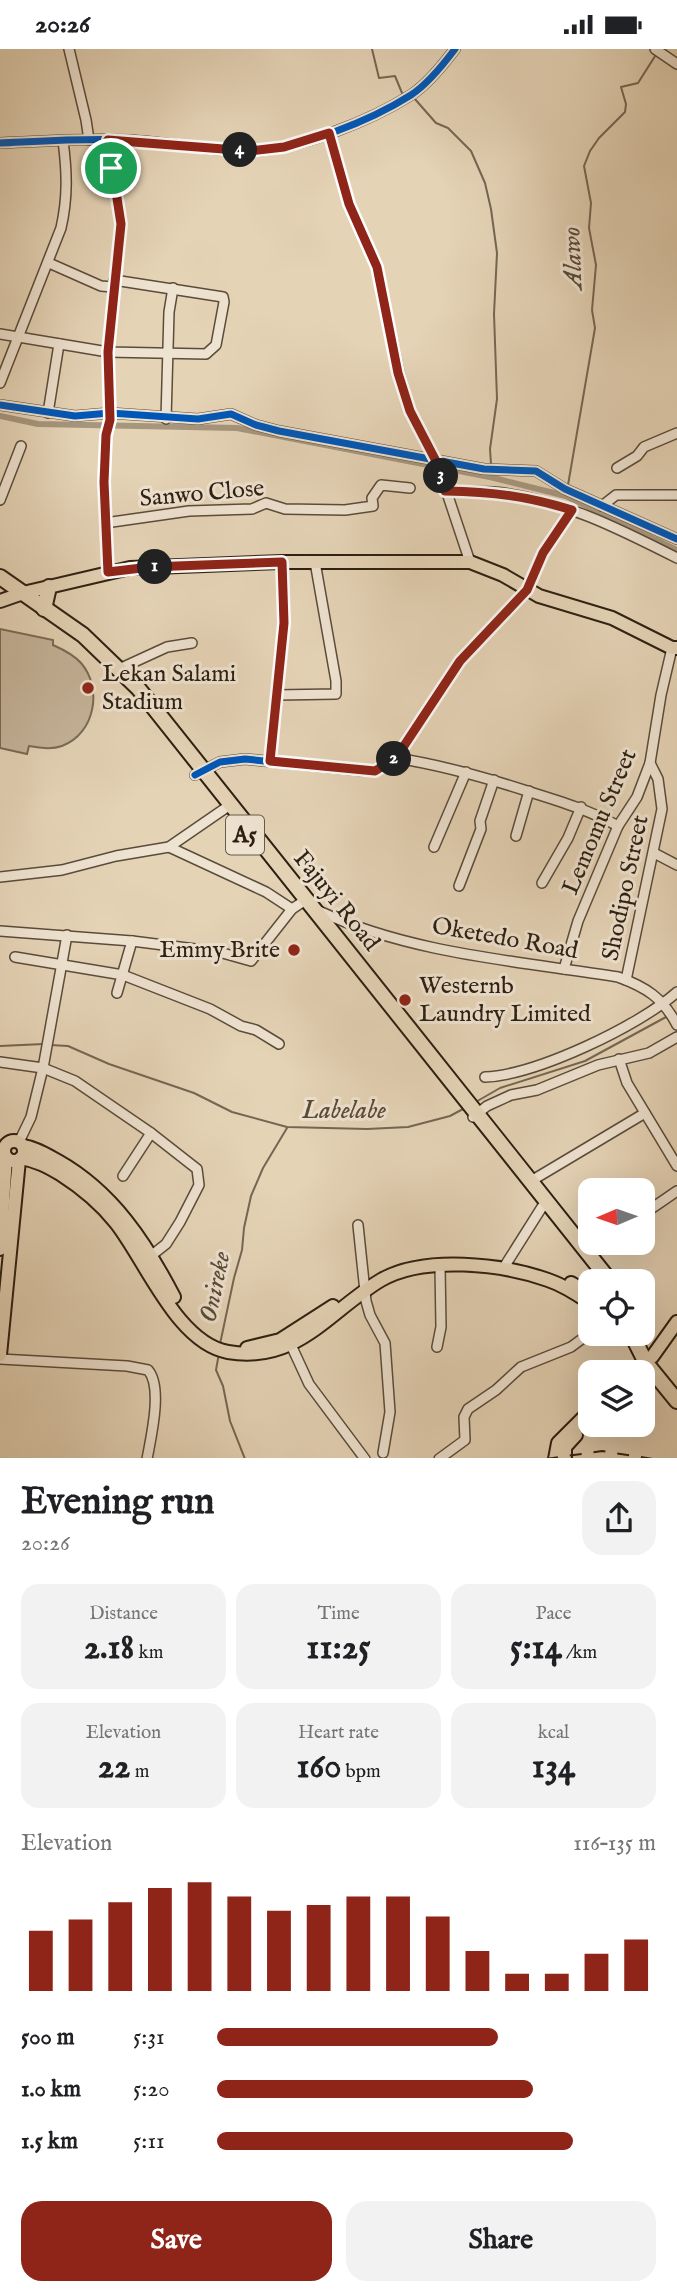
<!DOCTYPE html>
<html lang="en">
<head>
<meta charset="utf-8">
<style>
  :root { --surface:#fff; --page:#f2f2f2; --text:#202124; --muted:#757577; --accent:#8f2418 }
  body { margin:0; font-family:"IM FELL English",serif; background:var(--page); color:var(--text); height:100vh; display:flex; flex-direction:column; font-size:26px; white-space:nowrap }
  * { box-sizing:border-box; margin:0 }
  p { font-size:23px; color:var(--muted) }
  .icon { flex:none; width:38px; height:38px; fill:none; stroke:currentColor; stroke-width:2; stroke-linecap:round; stroke-linejoin:round }
  .map { position:relative; height:1409px; overflow:hidden }
  .details { display:flex; flex-direction:column; background:var(--surface); flex:1 }
  .details>* { flex:none }
  .needle { width:46px; rotate:268deg }
  .fabs { position:absolute; left:578px; top:1129px; display:grid; gap:14px }
  .fabs a { display:grid; place-items:center; width:77px; height:77px; border-radius:14px; background:var(--surface); box-shadow:0 7px 28px #0002; font-size:35px }
  .pin { position:absolute; display:grid; place-items:center; width:60px; height:60px; color:#fff; margin:-30px; border:4px solid #fff; border-radius:50%; box-shadow:0 2px 7px #0007 }
  .km { position:absolute; width:35px; height:35px; margin:-18px; border-radius:50%; background:#222; color:#fff; font-size:19px; line-height:35px; text-align:center }
  .round { display:grid; place-items:center; flex:none; width:74px; height:74px; border-radius:21px; background:var(--page) }
  .summary { display:flex; align-items:center; justify-content:space-between; height:119px; padding:0 21px }
  h1 { font-size:38px; font-weight:800; line-height:52px }
  .metrics { display:grid; grid-template-columns:repeat(3,1fr); gap:10px; height:119px; padding:7px 21px }
  .metrics div { display:grid; align-content:center; border-radius:18px; background:var(--page); text-align:center }
  .metrics b { font-size:35px; font-weight:800 }
  .metrics small { font-size:19px; font-weight:400 }
  .metrics p { font-size:19px }
  .chart { height:196px; padding:14px 21px }
  .chart p { display:flex; justify-content:space-between }
  .chart svg { width:100%; height:126px; margin-top:7px; stroke:var(--accent); stroke-width:6 }
  .action { display:flex; gap:14px; margin-top:auto; padding:14px 21px }
  .action a { flex:1; height:80px; border-radius:21px; background:var(--accent); color:#fff; font-size:28px; font-weight:800; line-height:80px; text-align:center }
  .action a+a { background:var(--page); color:var(--text) }
  ul { padding:0 21px; list-style:none; font-size:23px }
  li { display:grid; grid-template-columns:112px 84px 1fr; align-items:center; height:52px }
  li i { height:18px; border-radius:9px; background:var(--accent) }
  .status { display:flex; justify-content:space-between; align-items:center; height:49px; padding:0 35px; background:var(--surface); direction:ltr }
  .status svg { height:19px; fill:currentColor }
  .map>svg:first-child { display:block }
  .green { fill:#c6b49a; stroke:#796a56; stroke-width:2 }
  .lines { fill:none; stroke-linecap:round; stroke-linejoin:round }
  .stream { stroke:#756652; stroke-width:2 }
  .canal { stroke:#a6967e; stroke-width:6 }
  .minor-casing { stroke:#5a4c3a; stroke-width:12 }
  .major-casing { stroke:#2c1f11; stroke-width:16 }
  .highway-casing { stroke:#2c1f11; stroke-width:18 }
  .minor { stroke:#eee2d0; stroke-width:9 }
  .major { stroke:#e5d3b6; stroke-width:12 }
  .highway { stroke:#e5d3b6; stroke-width:14 }
  .rail { stroke:#2c1f11; stroke-width:2; stroke-dasharray:12 12; stroke-linecap:butt }
  .cycleway-casing { stroke:#eee2d0; stroke-width:11 }
  .cycleway { stroke:#0057b8; stroke-width:7 }
  .route-casing { stroke:#fff; stroke-width:14 }
  .route { stroke:#8f2418; stroke-width:9 }
  .poi-dot { fill:#8f2418; stroke:#eee2d0; stroke-width:2.5 }
  .labels { text-anchor:middle; dominant-baseline:central; stroke-width:6; stroke-linejoin:round; paint-order:stroke }
  .shield { fill:#eee2d0; stroke:#665a4a; stroke-width:2 }
  .shield-label { font-size:23px; font-weight:bold; fill:#2c1f11 }
  .street-label { font-size:24px; fill:#2c1f11; stroke:#eee2d0 }
  .poi-label { font-size:24px; fill:#2c1f11; stroke:#eee2d0; text-anchor:start }
  .water-label { font-size:26px; font-style:italic; fill:#574937; stroke:#eee2d0 }
</style>
</head>
<body>
<div class="status"><b>20:26</b><svg viewBox="0 0 49 12"><path d="M0 12V9h3v3zM5 12V6h3v6zM10 12V3h3v9zM15 12V0h3v12zM26 1h20v11H26zM47 4h2v5h-2z"/></svg></div>
<div class="map">
<svg width="677" height="1410" viewBox="0 0 677 1410">
  <rect width="100%" height="100%" fill="#e5d3b6"/>
  <filter id="stains"><feTurbulence type="fractalNoise" baseFrequency=".00286" numOctaves="4"/><feColorMatrix values="0 0 0 0 .2 0 0 0 0 .09 0 0 0 0 .02 0 0 0 .5 -.17"/></filter>
  <radialGradient id="worn" r=".72"><stop offset=".6" stop-color="#630" stop-opacity="0"/><stop offset="1" stop-color="#630" stop-opacity=".3"/></radialGradient>
  <path class="green" d="M 0,580 L 53,591 L 53,596 C 62,600 74,606 81,614 C 103,639 95,685 62,697 C 51,701 39,699 29,697 L 27,705 L 0,699 Z"/>
  <g class="lines">
    <g class="stream">
      <polyline points="372,0 379,29 395,27 402,44 406,46"/>
      <polyline points="414,49 436,74 448,79 471,102 485,134 491,160 497,204 494,265 497,350 490,400 491,415"/>
      <polyline points="568,436 595,279 592,261 596,216 589,179 591,154 584,117 590,102 599,89 625,63 626,55 621,38 638,34 657,4"/>
      <polyline points="50,996 68,997 109,1015 194,1044 232,1063 287,1078 367,1080 408,1078 450,1067 463,1060"/>
      <polyline points="0,997 44,995"/>
      <polyline points="474,1054 500,1039 585,1012 666,968"/>
      <polyline points="220,1295 234,1229 242,1201 244,1179 251,1147 263,1119 287,1079"/>
      <polyline points="219,1304 216,1321 223,1337 230,1372 245,1410"/>
    </g>
    <polyline class="canal" points="0,367 38,375 237,379 490,428 566,447 677,501"/>
    <defs>
      <g id="minor">
        <polyline points="69,0 86,71 89,91"/>
        <polyline points="655,0 677,15"/>
        <polyline points="329,84 349,154 377,218 399,324 410,362 437,414 470,513"/>
        <path d="M 0,94 C 43,92 86,89 128,91 C 169,93 210,103 251,102 C 300,100 370,72 411,46 C 428,35 443,16 455,0"/>
        <polyline points="49,214 101,237 113,238"/>
        <polyline points="0,285 108,303 206,305 216,296 224,253 223,248 114,231"/>
        <path d="M 0,334 L 61,179 C 68,148 67,122 63,92"/>
        <polyline points="0,356 75,367 110,364 198,370 231,365 256,376 279,382 484,420 536,422 565,440 677,490"/>
        <polyline points="48,364 59,295"/>
        <polyline points="166,370 169,263 173,239"/>
        <polyline points="617,419 637,407 644,398 677,384"/>
        <path d="M 445,442 C 462,443 478,442 494,443 C 559,449 620,480 677,509"/>
        <polyline points="0,451 21,397"/>
        <polyline points="602,457 616,446 677,446"/>
        <polyline points="105,474 189,462 252,460 266,454 285,460 345,461 373,457 372,449 381,436 410,439"/>
        <polyline points="108,523 104,433 106,385 110,371 108,303 121,175 108,91"/>
        <polyline points="119,620 167,598 192,594"/>
        <polyline points="277,646 336,645 336,632 315,513"/>
        <path d="M 396,709 C 441,716 484,728 527,742 C 559,752 589,761 618,777"/>
        <polyline points="270,712 284,574 282,513"/>
        <path d="M 195,726 L 220,713 L 245,710 L 365,722 C 378,722 385,717 396,709 L 460,612 L 527,541 L 543,504 L 572,461"/>
        <polyline points="516,787 529,742"/>
        <polyline points="169,798 266,843 292,860"/>
        <polyline points="434,798 466,723"/>
        <polyline points="654,804 677,816"/>
        <polyline points="0,828 62,821 116,807 169,798 230,756"/>
        <polyline points="542,834 568,789 581,758"/>
        <polyline points="459,837 481,780 480,772 494,731"/>
        <path d="M 319,862 C 412,905 518,912 618,928 C 646,938 663,949 677,976"/>
        <polyline points="0,882 132,892 219,903 251,912 292,860 301,854"/>
        <polyline points="15,908 123,926 210,960 241,977 256,981 279,995"/>
        <polyline points="564,920 578,872 618,777 637,748 650,714 661,646 672,599"/>
        <polyline points="626,931 662,760 658,730 650,714"/>
        <polyline points="117,944 132,892"/>
        <polyline points="619,1010 627,1034 677,1117"/>
        <polyline points="0,1013 43,1019 75,1032 151,1084 197,1120 199,1136 180,1173 166,1195 152,1206"/>
        <path d="M 485,1028 C 536,1026 639,977 677,943"/>
        <polyline points="473,1068 487,1057 511,1046 537,1041 598,1016 649,1004 677,988"/>
        <polyline points="19,1093 31,1068 43,1019 67,886"/>
        <polyline points="123,1127 151,1084"/>
        <polyline points="531,1132 645,1064"/>
        <polyline points="642,1166 677,1142"/>
        <polyline points="358,1176 366,1252 370,1266 385,1294 390,1363 383,1404"/>
        <polyline points="588,1202 601,1194"/>
        <polyline points="506,1215 542,1158"/>
        <polyline points="291,1296 309,1335 365,1410"/>
        <polyline points="437,1298 441,1278 440,1217"/>
        <path d="M 0,1310 L 127,1317 L 148,1321 C 163,1338 151,1388 147,1410"/>
        <polyline points="439,1410 465,1391 464,1368 468,1360 496,1341 521,1318 571,1298 590,1284"/>
      </g>
      <g id="major">
        <polyline points="0,552 23,544 130,519 282,513 470,513 503,526 539,547 612,569 672,599 677,599"/>
        <circle cx="14" cy="1102" r="10"/>
        <path d="M 23,1097 C 36,1099 47,1106 58,1112 C 113,1143 146,1194 174,1248"/>
        <path d="M 21,1109 C 37,1112 47,1117 60,1125 C 82,1139 100,1154 116,1174 C 146,1212 177,1294 228,1303 C 297,1315 329,1262 381,1231 C 424,1206 503,1215 548,1231 C 563,1236 577,1245 590,1254"/>
        <polyline points="0,1200 6,1108"/>
        <polyline points="599,1232 600,1230"/>
        <polyline points="571,1234 583,1241 590,1241"/>
        <polyline points="247,1299 280,1291 333,1257"/>
        <polyline points="0,1306 19,1111"/>
        <polyline points="652,1308 677,1273"/>
        <polyline points="635,1323 646,1314"/>
        <polyline points="555,1410 558,1394 590,1362"/>
        <polyline points="565,1410 565,1398 576,1386"/>
      </g>
      <g id="highway">
        <polyline points="0,528 83,586 138,639 610,1232"/>
        <polyline points="44,560 49,538"/>
        <polyline points="631,1284 646,1314 677,1352"/>
      </g>
    </defs>
    <use href="#minor" class="minor-casing"/>
    <use href="#major" class="major-casing"/>
    <use href="#highway" class="highway-casing"/>
    <use href="#minor" class="minor"/>
    <use href="#major" class="major"/>
    <use href="#highway" class="highway"/>
    <polyline class="rail" points="546,1410 602,1402 653,1410"/>
    <defs>
      <g id="cycleway">
        <path d="M 0,94 C 43,92 86,89 128,91 C 169,93 210,103 251,102 C 300,100 370,72 411,46 C 428,35 443,16 455,0"/>
        <polyline points="0,356 75,367 110,364 198,370 231,365 256,376 279,382 484,420 536,422 565,440 677,490"/>
        <path d="M 195,726 L 220,713 L 245,710 L 365,722 C 378,722 385,717 396,709 L 460,612 L 527,541 L 543,504 L 572,461"/>
      </g>
    </defs>
    <use href="#cycleway" class="cycleway-casing"/>
    <use href="#cycleway" class="cycleway"/>
  </g>
  <g class="lines">
    <defs>
      <path id="route" d="M 329,84 L 349,155 L 377,218 L 398,324 L 410,362 L 437,414 L 445,442 C 493,443 527,447 572,461 L 543,504 L 527,541 L 460,612 L 396,709 L 375,722 L 270,712 L 284,574 L 282,513 L 150,518 L 108,523 L 104,433 L 106,386 L 110,371 L 108,303 L 121,175 L 108,91 L 249,102 L 284,98 Z"/>
    </defs>
    <use href="#route" class="route-casing"/>
    <use href="#route" class="route"/>
  </g>
  <g class="poi-dot">
    <circle cx="88" cy="639" r="7"/>
    <circle cx="294" cy="901" r="7"/>
    <circle cx="405" cy="951" r="7"/>
  </g>
  <g class="labels">
    <rect class="shield" x="226" y="766.5" width="38" height="39" rx="5"/>
    <g class="shield-label">
      <text x="245" y="786">A5</text>
    </g>
    <g class="street-label">
      <text transform="translate(202 445) rotate(-5)">Sanwo Close</text>
      <text transform="translate(600 773) rotate(-67)">Lemomu Street</text>
      <text transform="translate(626 839) rotate(-78)">Shodipo Street</text>
      <text transform="translate(336 852) rotate(51)">Fajuyi Road</text>
      <text transform="translate(505 890) rotate(10)">Oketedo Road</text>
    </g>
    <g class="poi-label">
      <text x="102" y="625">Lekan Salami<tspan x="102" dy="28">Stadium</tspan></text>
      <text x="280" y="901" text-anchor="end">Emmy Brite</text>
      <text x="419" y="937">Westernb<tspan x="419" dy="28">Laundry Limited</tspan></text>
    </g>
    <g class="water-label">
      <text transform="translate(573 209) rotate(-92)">Alawo</text>
      <text x="344" y="1061">Labelabe</text>
      <text transform="translate(215 1238) rotate(-78)">Onireke</text>
    </g>
  </g>
  <rect width="100%" height="100%" filter="url(#stains)"/>
  <rect width="100%" height="100%" fill="url(#worn)"/>
</svg>
<div class="fabs">
<a><svg class="needle" viewBox="-14 -14 28 28"><path d="M0-13l5 13h-10z" fill="#e53935"/><path d="M0 13l5-13h-10z" fill="#757577"/></svg></a>
<a><svg class="icon" aria-label="locate" viewBox="0 0 24 24"><circle cx="12" cy="12" r="6"/><path d="M12 2v4M12 18v4M2 12h4M18 12h4"/></svg></a>
<a><svg class="icon" aria-label="layers" viewBox="0 0 24 24"><path d="M12 4l9 5-9 5-9-5zM3 14l9 5 9-5"/></svg></a>
</div>
<div class="pin" style="left:111px;top:119px;background:#1e9e55"><svg class="icon" aria-label="arrive" viewBox="0 0 24 24"><path d="M6 21V4h12l-3 4 3 4H6"/></svg></div>
<b class="km" style="left:155px;top:518px">1</b>
<b class="km" style="left:394px;top:710px">2</b>
<b class="km" style="left:441px;top:427px">3</b>
<b class="km" style="left:240px;top:101px">4</b>
</div>
<section class="details">
<div class="summary"><div><h1>Evening run</h1><p>20:26</p></div><a class="round"><svg class="icon" aria-label="share" viewBox="0 0 24 24"><path d="M12 15V3M7 8l5-5 5 5M5 13v7h14v-7"/></svg></a></div>
<div class="metrics">
<div><p>Distance</p><b>2.18<small> km</small></b></div>
<div><p>Time</p><b>11:25</b></div>
<div><p>Pace</p><b>5:14<small> /km</small></b></div>
</div>
<div class="metrics">
<div><p>Elevation</p><b>22<small> m</small></b></div>
<div><p>Heart rate</p><b>160<small> bpm</small></b></div>
<div><p>kcal</p><b>134</b></div>
</div>
<div class="chart"><p><span>Elevation</span>116–135 m</p>
<svg viewBox="0 0 160 44" preserveAspectRatio="none"><path d="M5 44V23M15 44V19M25 44V13M35 44V8M45 44V6M55 44V11M65 44V16M75 44V14M85 44V11M95 44V11M105 44V18M115 44V30M125 44V38M135 44V38M145 44V31M155 44V26"/></svg>
</div>
<ul>
<li><b>500 m</b>5:31<i style="width:64%"></i></li>
<li><b>1.0 km</b>5:20<i style="width:72%"></i></li>
<li><b>1.5 km</b>5:11<i style="width:81%"></i></li>
</ul>
<div class="action"><a>Save</a><a>Share</a></div>
</section>
</body>
</html>
